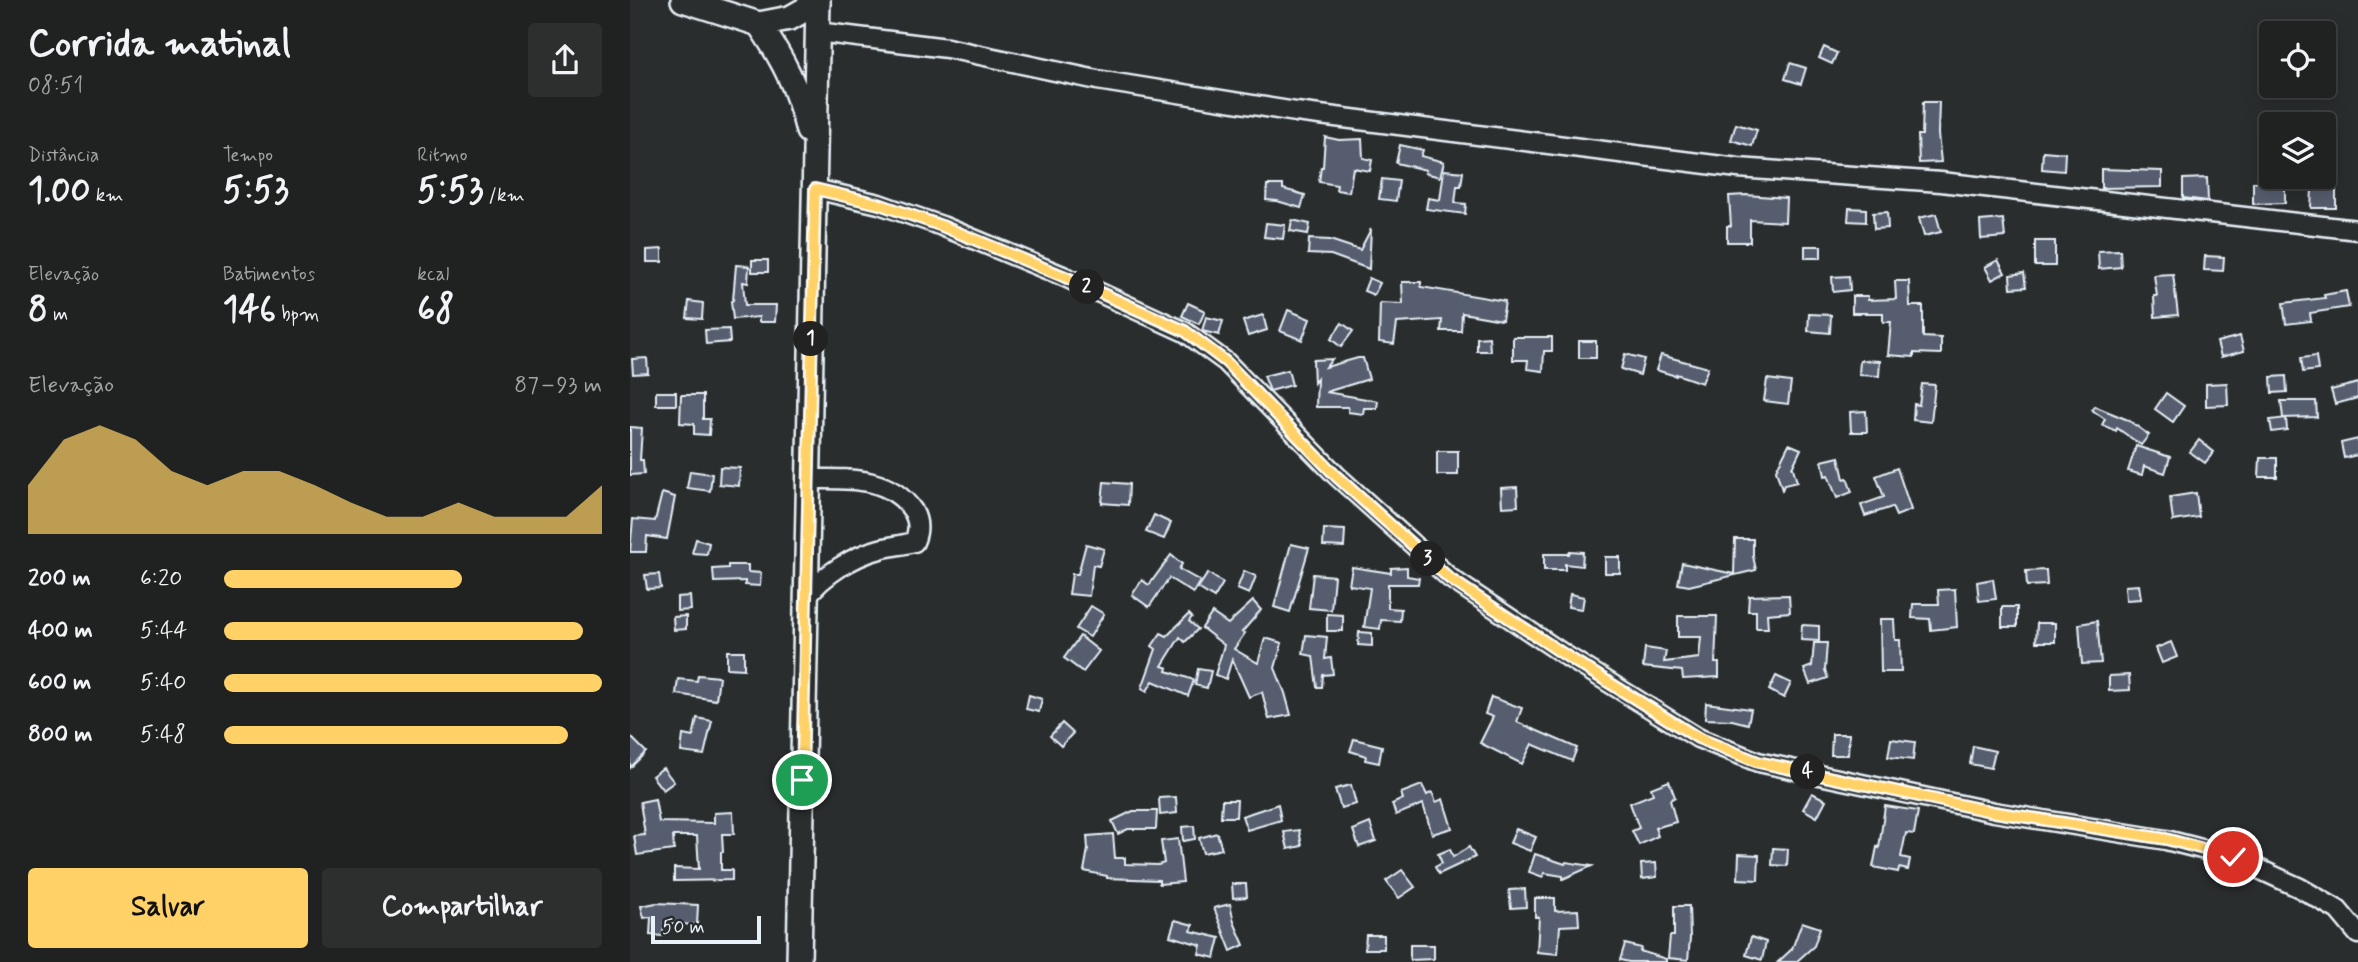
<!DOCTYPE html>
<html lang="pt">
<head>
<meta charset="utf-8">
<style>
  :root { --surface:#202222; --page:#2d2f2f; --text:#f1f3f6; --muted:#a2a4a5; --line:#3d3f40; --accent:#ffd166 }
  body { margin:0; font-family:Mynerve,sans-serif; background:var(--page); color:var(--text); height:100vh; display:flex; flex-direction:column; font-size:26px; white-space:nowrap }
  * { box-sizing:border-box; margin:0 }
  p { font-size:23px; color:var(--muted) }
  .icon { flex:none; width:38px; height:38px; fill:none; stroke:currentColor; stroke-width:2; stroke-linecap:round; stroke-linejoin:round }
  .map { position:relative; flex:1; overflow:hidden }
  .panel { display:flex; flex-direction:column; background:var(--surface); width:630px }
  .panel>* { flex:none }
  .controls { position:absolute; left:1629px; top:21px; display:grid; gap:14px }
  .controls a { display:grid; place-items:center; width:77px; height:77px; border-radius:7px; background:var(--surface); box-shadow:0 4px 18px #0003,0 0 0 2px var(--line); font-size:35px }
  .scale { position:absolute; left:21px; bottom:18px; width:110px; box-sizing:border-box; padding-left:7px; border:4px solid #e8f1f8; border-top:0; font-size:19px; line-height:24px; white-space:nowrap; color:#e8f1f8; -webkit-text-stroke:5px #2a2d2e; paint-order:stroke }
  .pin { position:absolute; display:grid; place-items:center; width:60px; height:60px; color:#fff; margin:-30px; border:4px solid #fff; border-radius:50%; box-shadow:0 2px 7px #0007 }
  .km { position:absolute; width:35px; height:35px; margin:-18px; border-radius:50%; background:#222; color:#fff; font-size:19px; line-height:35px; text-align:center }
  .round { display:grid; place-items:center; flex:none; width:74px; height:74px; border-radius:7px; background:var(--page) }
  .headline { display:flex; align-items:center; justify-content:space-between; height:119px; padding:0 28px }
  h1 { font-size:38px; font-weight:700; line-height:52px }
  .figures { display:grid; grid-template-columns:repeat(3,1fr); gap:10px; height:119px; padding:7px 28px }
  .figures div { display:grid; align-content:center }
  .figures b { font-size:35px; font-weight:700 }
  .figures small { font-size:19px; font-weight:400 }
  .figures p { font-size:19px }
  .chart { height:196px; padding:14px 28px }
  .chart p { display:flex; justify-content:space-between }
  .chart svg { width:100%; height:126px; margin-top:7px; fill:var(--accent); opacity:.7 }
  .action { display:flex; gap:14px; margin-top:auto; padding:14px 28px }
  .action a { flex:1; height:80px; border-radius:7px; background:var(--accent); color:#111; font-size:28px; font-weight:700; line-height:80px; text-align:center }
  .action a+a { background:var(--page); color:var(--text) }
  ul { padding:0 28px; list-style:none; font-size:23px }
  li { display:grid; grid-template-columns:112px 84px 1fr; align-items:center; height:52px }
  li i { height:18px; border-radius:9px; background:var(--accent) }
  main { display:flex; flex:1; min-height:0 }
  .map>svg:first-child { display:block }
  .building { fill:#545d6e; stroke:#e8f1f8; stroke-width:2 }
  .lines { fill:none; stroke-linecap:round; stroke-linejoin:round }
  .minor-casing { stroke:#e8f1f8; stroke-width:23 }
  .major-casing { stroke:#e8f1f8; stroke-width:28 }
  .minor { stroke:#2a2d2e; stroke-width:18 }
  .major { stroke:#2a2d2e; stroke-width:23 }
  .route-casing { stroke:#fff; stroke-width:14 }
  .route { stroke:#ffd166; stroke-width:9 }
</style>
</head>
<body>
<main>
<section class="panel">
<div class="headline"><div><h1>Corrida matinal</h1><p>08:51</p></div><a class="round"><svg class="icon" aria-label="share" viewBox="0 0 24 24"><path d="M12 15V3M7 8l5-5 5 5M5 13v7h14v-7"/></svg></a></div>
<div class="figures">
<div><p>Distância</p><b>1.00<small> km</small></b></div>
<div><p>Tempo</p><b>5:53</b></div>
<div><p>Ritmo</p><b>5:53<small> /km</small></b></div>
</div>
<div class="figures">
<div><p>Elevação</p><b>8<small> m</small></b></div>
<div><p>Batimentos</p><b>146<small> bpm</small></b></div>
<div><p>kcal</p><b>68</b></div>
</div>
<div class="chart"><p><span>Elevação</span>87–93 m</p>
<svg viewBox="0 0 160 44" preserveAspectRatio="none"><path d="M0 44V27L10 11L20 6L30 11L40 22L50 27L60 22L70 22L80 27L90 33L100 38L110 38L120 33L130 38L140 38L150 38L160 27V44z"/></svg>
</div>
<ul>
<li><b>200 m</b>6:20<i style="width:63%"></i></li>
<li><b>400 m</b>5:44<i style="width:95%"></i></li>
<li><b>600 m</b>5:40<i style="width:100%"></i></li>
<li><b>800 m</b>5:48<i style="width:91%"></i></li>
</ul>
<div class="action"><a>Salvar</a><a>Compartilhar</a></div>
</section>
<div class="map">
<svg width="1728" height="962" viewBox="0 0 1728 962">
  <rect width="100%" height="100%" fill="#2a2d2e"/>
  <filter id="ink" filterUnits="userSpaceOnUse"><feTurbulence type="fractalNoise" baseFrequency=".0143" numOctaves="2"/><feDisplacementMap in="SourceGraphic" scale="14" xChannelSelector="R" yChannelSelector="G"/><feConvolveMatrix kernelMatrix="1 2 1 2 8 2 1 2 1" color-interpolation-filters="sRGB"/></filter>
  <g filter="url(#ink)">
    <g class="building">
      <polygon points="1194,47 1207,53 1202,64 1189,58"/>
      <polygon points="1160,63 1176,68 1171,84 1155,79"/>
      <polygon points="1293,102 1309,102 1308,134 1311,162 1289,163 1288,135 1292,135"/>
      <polygon points="1106,124 1127,130 1122,146 1101,140"/>
      <polygon points="695,137 709,140 732,139 733,158 742,160 740,171 723,168 719,192 706,190 707,185 689,182 691,167 693,167"/>
      <polygon points="770,145 793,150 791,156 814,162 810,177 795,173 796,170 766,163"/>
      <polygon points="1413,151 1435,153 1434,171 1412,169"/>
      <polygon points="1471,169 1532,171 1532,187 1471,188"/>
      <polygon points="814,170 833,172 831,186 827,186 825,203 836,204 835,214 796,209 798,198 810,200"/>
      <polygon points="1577,178 1578,201 1553,198 1553,179"/>
      <polygon points="752,179 769,181 766,201 749,199"/>
      <polygon points="1623,182 1655,182 1655,203 1623,204"/>
      <polygon points="637,185 653,185 653,189 675,195 671,208 647,201 636,200"/>
      <polygon points="1682,189 1706,190 1706,208 1681,208"/>
      <polygon points="1116,195 1156,198 1155,222 1120,220 1120,242 1097,242 1097,226 1101,226 1099,196"/>
      <polygon points="1219,208 1236,209 1236,222 1218,221"/>
      <polygon points="1257,212 1258,228 1244,229 1243,213"/>
      <polygon points="1306,214 1311,232 1294,236 1289,218"/>
      <polygon points="1373,219 1375,237 1351,239 1350,221"/>
      <polygon points="662,220 680,224 678,234 660,231"/>
      <polygon points="636,223 655,225 653,239 634,237"/>
      <polygon points="741,229 739,269 701,255 678,254 679,239 700,240 730,250"/>
      <rect x="1405" y="241" width="20" height="25"/>
      <rect x="1175" y="246" width="16" height="12"/>
      <polygon points="32,249 32,262 17,262 17,250"/>
      <polygon points="1490,250 1491,267 1469,269 1468,251"/>
      <polygon points="1575,256 1594,257 1593,271 1574,270"/>
      <rect x="122" y="260" width="16" height="12"/>
      <polygon points="1368,260 1375,273 1362,280 1355,267"/>
      <polygon points="106,265 119,266 118,283 113,282 115,305 146,305 145,322 129,322 129,317 103,319 101,301 103,300"/>
      <polygon points="1394,273 1396,287 1381,288 1380,275"/>
      <polygon points="1543,274 1548,315 1525,317 1524,296 1527,296 1524,275"/>
      <polygon points="1219,276 1220,290 1203,292 1202,277"/>
      <polygon points="739,278 750,283 744,295 734,291"/>
      <polygon points="1265,281 1279,281 1280,306 1293,306 1293,337 1311,338 1311,354 1284,353 1284,357 1258,355 1261,322 1253,322 1253,313 1222,313 1222,296 1238,296 1238,300 1266,299"/>
      <polygon points="772,282 791,282 791,287 875,301 872,320 832,313 831,331 811,331 812,320 767,323 764,344 749,342 750,303 773,304"/>
      <polygon points="1716,291 1719,307 1680,313 1681,321 1656,324 1653,303 1695,298 1694,295"/>
      <polygon points="59,301 73,303 72,319 57,318"/>
      <polygon points="558,303 575,311 569,324 552,316"/>
      <polygon points="658,310 680,319 672,340 650,331"/>
      <polygon points="1179,314 1201,315 1200,333 1178,331"/>
      <polygon points="633,315 637,330 618,336 613,321"/>
      <polygon points="576,317 593,321 589,335 572,331"/>
      <polygon points="712,323 723,331 711,347 701,339"/>
      <polygon points="99,329 100,342 76,344 75,330"/>
      <polygon points="1610,336 1614,351 1591,357 1587,342"/>
      <polygon points="859,337 860,351 847,351 847,338"/>
      <polygon points="883,337 922,337 922,351 914,351 913,371 897,369 898,360 883,360"/>
      <rect x="949" y="341" width="17" height="17"/>
      <polygon points="995,354 1014,359 1010,375 991,369"/>
      <polygon points="1031,355 1078,368 1072,383 1046,374 1046,376 1026,370"/>
      <polygon points="1686,356 1688,370 1673,372 1671,358"/>
      <polygon points="17,358 18,373 3,374 2,359"/>
      <polygon points="728,358 733,358 739,379 696,392 748,401 747,408 734,408 733,414 718,412 718,407 686,407 687,379 684,383 683,360 702,359 696,367"/>
      <polygon points="1230,360 1250,361 1249,376 1229,375"/>
      <polygon points="658,370 662,385 640,391 634,376"/>
      <polygon points="1656,376 1657,392 1642,393 1641,377"/>
      <polygon points="1137,379 1161,382 1158,404 1134,401"/>
      <polygon points="1597,383 1598,405 1576,406 1576,384"/>
      <polygon points="1728,383 1728,398 1705,404 1701,390"/>
      <polygon points="1292,384 1305,385 1301,422 1283,420 1284,404 1289,405"/>
      <rect x="26" y="392" width="20" height="13"/>
      <polygon points="1536,393 1554,406 1543,422 1525,409"/>
      <polygon points="51,395 73,395 73,419 80,419 79,435 64,434 64,424 50,423"/>
      <polygon points="1651,401 1686,401 1687,417 1653,418"/>
      <polygon points="1464,406 1498,420 1519,435 1511,445 1487,428 1486,431 1472,425 1475,419 1462,410"/>
      <polygon points="1236,411 1237,432 1221,432 1220,412"/>
      <polygon points="1656,418 1657,430 1642,432 1640,420"/>
      <polygon points="0,427 12,428 10,460 13,460 14,474 0,475"/>
      <polygon points="1728,439 1728,455 1714,458 1711,443"/>
      <polygon points="1569,440 1584,452 1575,463 1560,452"/>
      <polygon points="1159,444 1171,449 1162,468 1163,468 1167,482 1154,485 1152,490 1146,470"/>
      <polygon points="1506,446 1540,457 1535,473 1514,466 1512,475 1498,471"/>
      <rect x="807" y="451" width="21" height="24"/>
      <polygon points="1209,457 1214,479 1217,478 1222,492 1207,498 1198,475 1195,476 1192,461"/>
      <polygon points="1630,458 1647,458 1647,477 1629,477"/>
      <polygon points="90,467 110,468 109,486 89,484"/>
      <polygon points="1267,468 1281,510 1266,516 1262,507 1235,516 1231,505 1254,497 1246,476"/>
      <polygon points="60,471 82,474 80,491 57,488"/>
      <polygon points="474,482 499,484 498,505 472,503"/>
      <polygon points="887,487 888,506 872,507 871,488"/>
      <polygon points="32,493 45,497 37,539 17,536 16,552 0,552 3,519 25,521"/>
      <polygon points="1566,493 1569,517 1543,521 1540,497"/>
      <polygon points="524,515 541,523 534,539 516,532"/>
      <polygon points="694,529 715,530 714,547 693,546"/>
      <polygon points="66,539 79,543 77,554 62,553"/>
      <polygon points="1105,539 1123,539 1123,556 1126,570 1059,586 1048,584 1052,563 1104,574"/>
      <polygon points="456,544 474,549 469,566 463,565 459,596 439,594 442,574 448,574"/>
      <polygon points="661,544 679,548 660,612 644,607"/>
      <polygon points="940,551 953,552 952,566 935,564 935,570 914,570 914,554 939,554"/>
      <polygon points="541,555 552,564 549,569 570,581 563,593 539,578 519,607 502,595 512,580 519,585"/>
      <rect x="975" y="557" width="15" height="16"/>
      <polygon points="98,565 118,565 118,572 131,573 130,586 115,585 115,581 84,582 83,569 98,568"/>
      <polygon points="722,567 761,573 761,568 777,567 777,576 789,578 788,584 758,584 758,608 771,609 770,621 751,620 750,629 734,627 740,588 719,585"/>
      <polygon points="1416,570 1417,585 1397,586 1396,571"/>
      <polygon points="614,571 626,576 619,594 607,589"/>
      <polygon points="578,573 593,583 584,598 568,588"/>
      <polygon points="29,574 31,588 17,589 15,575"/>
      <polygon points="683,574 704,576 701,610 679,608"/>
      <polygon points="1363,579 1366,599 1349,601 1347,582"/>
      <polygon points="1509,585 1511,599 1496,600 1495,586"/>
      <polygon points="1325,589 1327,627 1301,630 1300,619 1282,618 1283,604 1309,604 1308,590"/>
      <polygon points="940,594 954,597 952,609 938,607"/>
      <polygon points="1159,595 1160,612 1137,614 1138,628 1126,628 1126,611 1118,611 1119,596"/>
      <polygon points="60,596 61,610 47,611 47,597"/>
      <polygon points="623,601 631,610 612,632 615,633 604,649 628,663 635,638 652,643 645,668 655,693 661,715 639,719 632,692 619,697 602,659 596,679 585,675 594,645 572,628 582,613 598,624"/>
      <polygon points="461,606 474,614 460,637 446,629"/>
      <rect x="1372" y="607" width="15" height="20"/>
      <polygon points="559,614 562,617 559,621 568,629 555,642 550,637 532,666 538,668 537,671 564,680 558,696 523,681 517,691 512,688 526,649 522,646 531,633 537,636"/>
      <polygon points="697,614 713,615 713,631 697,631"/>
      <polygon points="56,616 56,629 44,630 43,617"/>
      <polygon points="1048,616 1087,616 1085,663 1089,663 1089,677 1053,679 1052,671 1013,667 1015,648 1036,651 1034,662 1069,658 1071,637 1048,637"/>
      <polygon points="1250,619 1264,619 1265,640 1270,640 1271,672 1251,672"/>
      <polygon points="1467,621 1471,663 1452,664 1449,624"/>
      <polygon points="1407,623 1425,623 1425,642 1406,642"/>
      <polygon points="1172,625 1189,626 1189,641 1171,640"/>
      <polygon points="729,632 742,633 742,646 728,645"/>
      <polygon points="676,635 697,637 695,659 701,658 703,674 693,675 692,687 687,687 683,656 673,654"/>
      <polygon points="450,636 469,651 453,672 434,658"/>
      <polygon points="1541,642 1547,657 1532,663 1526,648"/>
      <polygon points="1184,643 1197,643 1195,670 1198,678 1180,684 1174,669 1182,666"/>
      <polygon points="97,651 114,651 114,669 97,668"/>
      <polygon points="568,669 581,671 577,688 565,685"/>
      <polygon points="68,675 89,677 86,700 46,694 48,679 67,681"/>
      <polygon points="1499,675 1500,690 1479,691 1479,676"/>
      <polygon points="1146,676 1161,683 1154,698 1139,690"/>
      <polygon points="399,695 412,699 409,712 396,709"/>
      <polygon points="861,697 892,708 887,722 947,748 942,761 902,744 892,764 850,743 863,717 855,714"/>
      <polygon points="1076,703 1121,709 1118,724 1102,720 1075,719"/>
      <polygon points="67,718 82,721 74,755 51,752 53,735 63,737"/>
      <polygon points="432,723 443,733 431,746 420,736"/>
      <polygon points="1202,734 1219,734 1218,755 1201,755"/>
      <polygon points="0,736 16,752 0,768"/>
      <polygon points="724,739 752,746 749,763 735,760 736,756 720,751"/>
      <polygon points="1261,739 1285,742 1283,760 1258,757"/>
      <polygon points="1343,746 1365,751 1361,768 1340,764"/>
      <polygon points="33,768 44,782 33,790 22,776"/>
      <polygon points="1039,781 1045,797 1040,800 1046,822 1025,828 1028,836 1009,845 1002,831 1009,828 1000,803 1023,794 1021,788"/>
      <polygon points="721,785 726,804 711,808 705,789"/>
      <polygon points="792,785 797,795 802,792 806,802 813,799 822,828 802,834 793,804 766,815 762,804 773,799 771,793"/>
      <polygon points="1182,793 1196,800 1187,817 1173,809"/>
      <polygon points="546,797 547,813 530,815 529,798"/>
      <polygon points="25,799 29,822 84,823 84,813 103,812 104,834 92,834 93,852 91,852 91,870 102,870 102,880 44,881 44,868 69,869 67,836 43,836 44,850 7,855 4,836 15,835 10,802"/>
      <polygon points="592,800 607,800 606,817 591,817"/>
      <polygon points="648,804 651,820 617,830 612,816"/>
      <polygon points="1255,806 1288,811 1284,834 1276,833 1271,857 1280,859 1278,870 1269,868 1268,872 1243,867 1247,847 1249,848"/>
      <polygon points="503,811 527,811 526,829 498,829 488,834 482,821"/>
      <polygon points="740,823 746,841 729,847 723,830"/>
      <polygon points="564,826 565,839 553,841 552,827"/>
      <polygon points="886,829 906,837 900,851 880,843"/>
      <polygon points="669,830 672,846 658,849 654,832"/>
      <polygon points="587,833 592,849 573,853 569,838"/>
      <polygon points="483,834 485,858 495,858 495,864 528,865 534,863 531,841 548,839 553,882 529,884 529,880 477,878 477,876 454,871 458,849 457,836"/>
      <polygon points="839,847 845,857 809,874 805,867 812,863 808,854 820,849 823,857"/>
      <polygon points="1143,848 1158,849 1157,866 1142,865"/>
      <polygon points="905,854 935,864 936,862 962,866 933,879 933,876 914,873 913,877 899,872"/>
      <polygon points="1109,854 1129,855 1128,880 1108,879"/>
      <polygon points="1026,863 1027,877 1012,879 1011,864"/>
      <polygon points="772,870 785,887 769,898 756,881"/>
      <polygon points="602,884 616,884 617,897 603,898"/>
      <polygon points="895,889 896,907 881,908 879,890"/>
      <polygon points="905,898 925,898 925,911 948,910 949,925 930,926 928,954 907,952 909,917 905,917"/>
      <polygon points="26,903 68,905 67,925 34,923 33,936 20,935 21,917 14,918 11,906"/>
      <polygon points="600,904 604,922 614,945 601,951 584,908"/>
      <polygon points="1044,906 1059,906 1060,938 1058,960 1038,958 1040,936 1044,936"/>
      <polygon points="545,920 563,925 561,931 590,938 585,958 569,954 571,945 540,936"/>
      <polygon points="1172,922 1190,928 1184,946 1166,962 1148,962 1162,949"/>
      <polygon points="736,935 754,935 754,949 735,949"/>
      <polygon points="1121,937 1136,942 1132,960 1116,955"/>
      <polygon points="995,944 1011,948 1010,951 1036,959 1036,962 999,962 990,960"/>
      <polygon points="780,945 804,945 804,959 780,960"/>
    </g>
    <g class="lines">
      <defs>
        <g id="minor">
          <polyline points="187,32 317,48 467,80 666,112 1108,168 1311,182 1728,230"/>
          <polyline points="185,189 249,204 312,226 433,276 555,332 596,362 707,476 820,578 938,657 1068,738 1128,762 1364,812 1536,840 1603,857 1670,888 1708,910 1728,934"/>
          <path d="M 176,597 C 193,575 223,556 250,549 C 261,546 273,545 284,542 C 289,531 289,522 283,511 C 259,475 216,479 178,479"/>
        </g>
        <g id="major">
          <polyline points="53,0 129,24 160,18 188,2"/>
          <path d="M 129,24 C 154,61 167,86 178,131"/>
          <polyline points="169,962 188,0"/>
        </g>
      </defs>
      <use href="#minor" class="minor-casing"/>
      <use href="#major" class="major-casing"/>
      <use href="#minor" class="minor"/>
      <use href="#major" class="major"/>
    </g>
  </g>
  <g class="lines" filter="url(#ink)">
    <defs>
      <polyline id="route" points="172,780 185,189 249,204 312,226 433,276 555,331 596,362 706,476 820,579 938,657 1068,738 1128,762 1364,812 1536,839 1603,857"/>
    </defs>
    <use href="#route" class="route-casing"/>
    <use href="#route" class="route"/>
  </g>
</svg>
<div class="controls">
<a><svg class="icon" aria-label="locate" viewBox="0 0 24 24"><circle cx="12" cy="12" r="6"/><path d="M12 2v4M12 18v4M2 12h4M18 12h4"/></svg></a>
<a><svg class="icon" aria-label="layers" viewBox="0 0 24 24"><path d="M12 4l9 5-9 5-9-5zM3 14l9 5 9-5"/></svg></a>
</div>
<div class="scale">50 m</div>
<div class="pin" style="left:172px;top:780px;background:#1e9e55"><svg class="icon" aria-label="arrive" viewBox="0 0 24 24"><path d="M6 21V4h12l-3 4 3 4H6"/></svg></div>
<div class="pin" style="left:1603px;top:857px;background:#d93025"><svg class="icon" aria-label="check" viewBox="0 0 24 24"><path d="M5 12l5 5 9-10"/></svg></div>
<b class="km" style="left:181px;top:339px">1</b>
<b class="km" style="left:457px;top:287px">2</b>
<b class="km" style="left:798px;top:559px">3</b>
<b class="km" style="left:1178px;top:772px">4</b>
</div>
</main>
</body>
</html>
